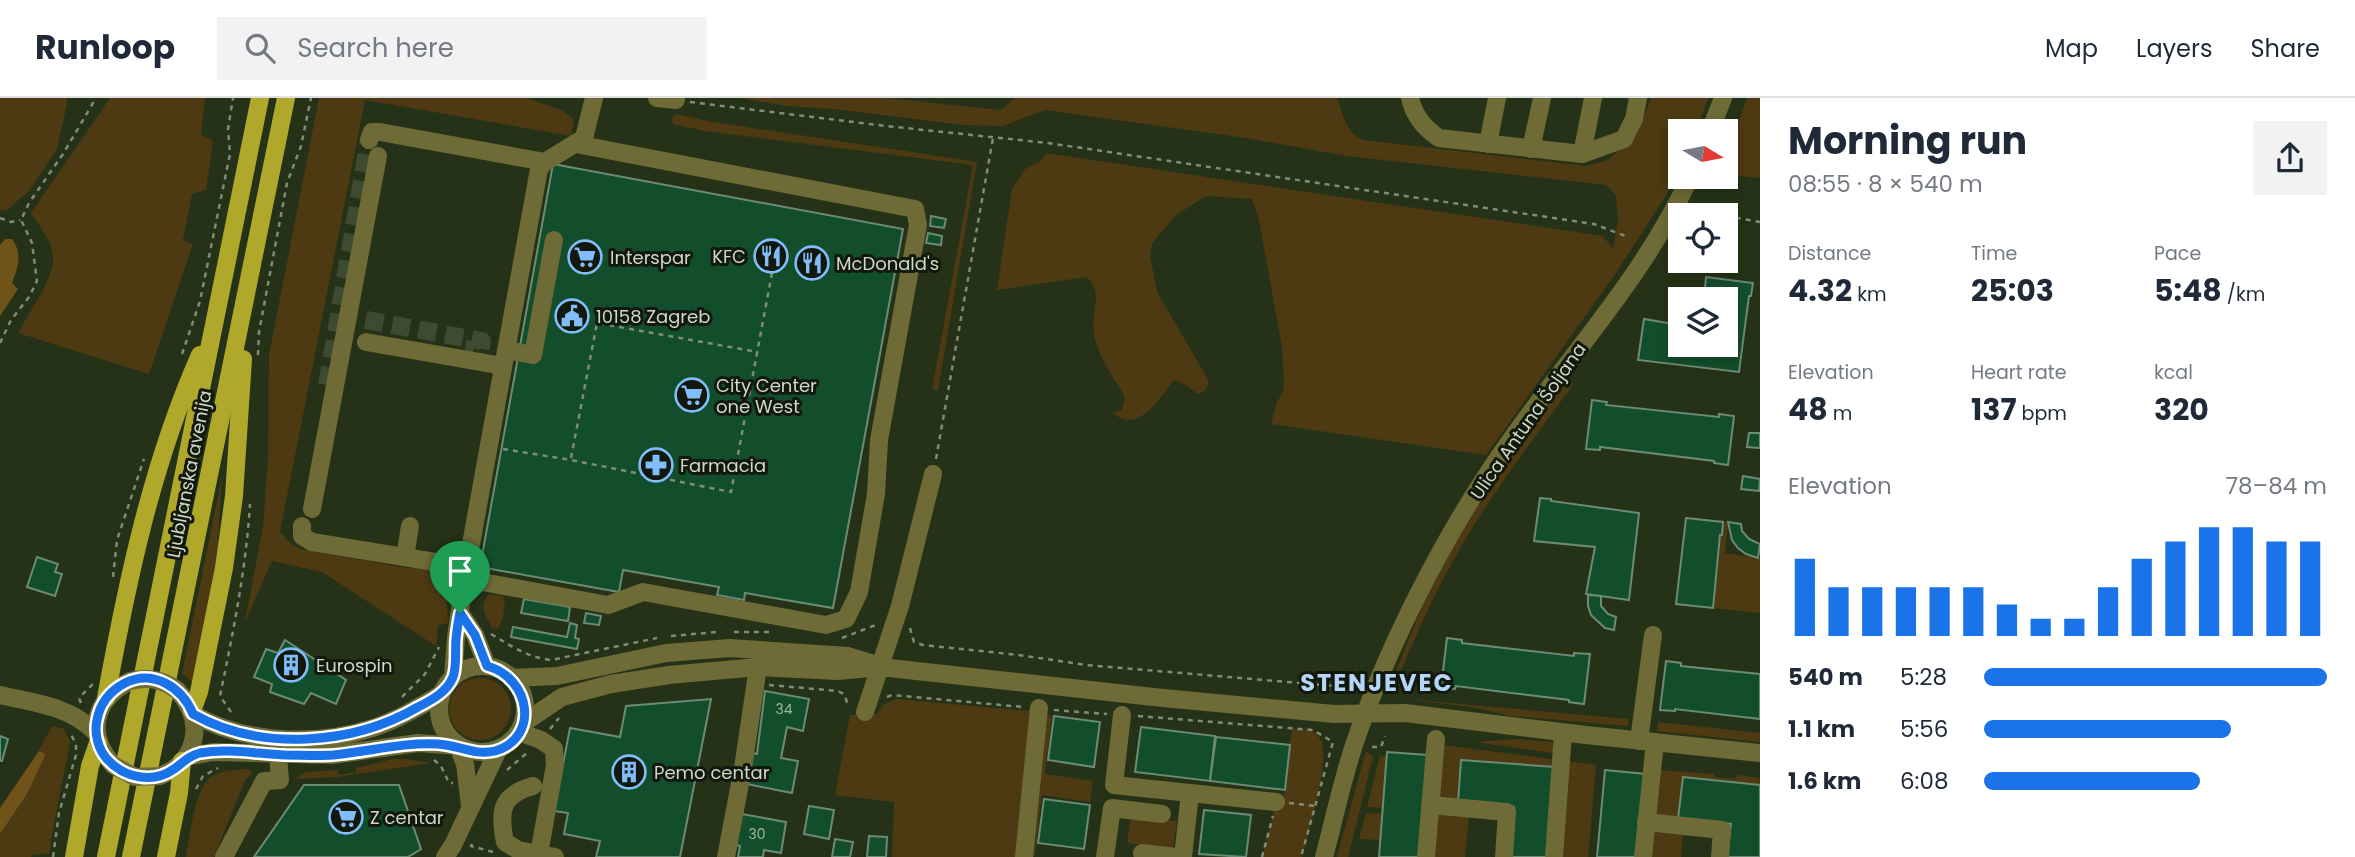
<!DOCTYPE html>
<html lang="en">
<head>
<meta charset="utf-8">
<style>
  :root { --surface:#fff; --page:#f2f2f3; --text:#1f2937; --muted:#747a83; --line:#e0e1e3; --accent:#1a73e8 }
  body { margin:0; font-family:Poppins,sans-serif; background:var(--page); color:var(--text); height:100vh; display:flex; flex-direction:column; font-size:26px; white-space:nowrap }
  * { box-sizing:border-box; margin:0 }
  p { font-size:23px; color:var(--muted) }
  .icon { flex:none; width:38px; height:38px; fill:none; stroke:currentColor; stroke-width:2; stroke-linecap:round; stroke-linejoin:round }
  .map { position:relative; flex:1; overflow:hidden }
  .sheet { display:flex; flex-direction:column; background:var(--surface); width:595px }
  .sheet>* { flex:none }
  .needle { width:46px; rotate:100deg }
  .controls { position:absolute; left:1668px; top:21px; display:grid; gap:14px }
  .controls a { display:grid; place-items:center; width:70px; height:70px; border-radius:0px; background:var(--surface); box-shadow:0 4px 10px #0003; font-size:35px }
  .pin { position:absolute; display:grid; place-items:center; width:60px; height:60px; color:#fff; margin:-72px -30px; border-radius:50% 50% 50% 0; rotate:-45deg; box-shadow:0 0 7px #0007 }
  .pin .icon { rotate:45deg }
  .round { display:grid; place-items:center; flex:none; width:74px; height:74px; border-radius:0px; background:var(--page) }
  .overview { display:flex; align-items:center; justify-content:space-between; height:119px; padding:0 28px }
  h1 { font-size:38px; font-weight:700; line-height:52px }
  .stats { display:grid; grid-template-columns:repeat(3,1fr); gap:10px; height:119px; padding:7px 28px }
  .stats div { display:grid; align-content:center }
  .stats b { font-size:30px; font-weight:700 }
  .stats small { font-size:19px; font-weight:400 }
  .stats p { font-size:19px }
  .chart { height:196px; padding:14px 28px }
  .chart p { display:flex; justify-content:space-between }
  .chart svg { width:100%; height:126px; margin-top:7px; stroke:var(--accent); stroke-width:6 }
  ul { padding:0 28px; list-style:none; font-size:23px }
  li { display:grid; grid-template-columns:112px 84px 1fr; align-items:center; height:52px }
  li i { height:18px; border-radius:9px; background:var(--accent) }
  header { display:flex; align-items:center; gap:42px; box-sizing:border-box; height:98px; padding:0 35px; background:var(--surface); border-bottom:2px solid var(--line) }
  header strong { font-size:33px }
  nav { display:flex; gap:38px; margin-inline-start:auto; font-size:24px }
  .search { width:490px; height:63px; background:var(--page); display:flex; align-items:center; gap:18px; box-sizing:border-box; padding:0 24px; border-radius:0px; color:var(--muted); font-size:26px }
  main { display:flex; flex:1; min-height:0 }
  .map>svg:first-child { display:block }
  .green { fill:#4d3a13 }
  .forest { fill:#6f5318 }
  .building { fill:#134e2c; stroke:#6c8b75; stroke-width:2 }
  .lines { fill:none; stroke-linecap:round; stroke-linejoin:round }
  .minor-tunnel { stroke:#3e4b31; stroke-width:18; stroke-dasharray:18 9; stroke-linecap:butt }
  .path { stroke:#818c76; stroke-width:2.5; stroke-dasharray:5 5; stroke-linecap:butt }
  .minor { stroke:#6e6b37; stroke-width:18 }
  .major { stroke:#afa82b; stroke-width:18 }
  .minor-bridge { stroke:#6e6b37; stroke-width:18 }
  .route-casing { stroke:#fff; stroke-width:14 }
  .route { stroke:#1a73e8; stroke-width:9 }
  .labels { text-anchor:middle; dominant-baseline:central; stroke-width:6; stroke-linejoin:round; paint-order:stroke }
  .number-label { font-size:14px; fill:#a0b6a0 }
  .poi-label { font-size:18px; fill:#cfd8c7; stroke:#12180c; text-anchor:start }
  .street-label { font-size:18px; fill:#cfd8c7; stroke:#12180c }
  .district-label { font-size:24px; font-weight:bold; letter-spacing:2px; fill:#b5d6f8; stroke:#12180c }
</style>
</head>
<body>
<header>
<strong>Runloop</strong>
<div class="search"><svg class="icon" aria-label="search" viewBox="0 0 24 24"><circle cx="10" cy="10" r="6"/><path d="M15 15l6 6"/></svg>Search here</div>
<nav><a>Map</a><a>Layers</a><a>Share</a></nav>
</header>
<main>
<div class="map">
<svg width="1760" height="759" viewBox="0 0 1760 759">
  <rect width="100%" height="100%" fill="#253217"/>
  <g class="green">
    <polygon points="0,0 66,0 67,6 57,51 30,92 6,113 0,111"/>
    <path d="M 110,0 L 205,0 L 201,36 L 213,43 L 206,92 L 192,96 L 183,142 L 193,146 L 149,276 L 18,235 C 28,216 54,180 53,160 C 53,144 39,128 31,115 Z"/>
    <polygon points="319,0 526,0 562,12 574,21 571,38 365,2 280,434 292,447 301,451 406,470 422,469 439,473 446,484 448,525 438,527 436,548 322,474 272,463 245,524 263,428 268,360 269,257"/>
    <path d="M 740,0 L 886,0 L 1001,12 L 1015,0 L 1337,0 C 1343,16 1346,36 1364,42 L 1586,68 L 1608,62 L 1636,39 L 1651,0 L 1708,0 L 1696,33 L 1680,33 L 1680,69 L 1668,94 L 1618,172 L 1486,357 L 1271,326 L 1277,304 L 1283,294 L 1284,282 L 1282,249 L 1259,122 L 1252,101 L 1206,98 L 1176,117 L 1152,145 L 1150,158 L 1157,194 L 1209,283 L 1206,292 L 1198,296 L 1184,286 L 1174,282 C 1159,300 1139,337 1113,315 L 1122,312 L 1125,299 C 1114,279 1097,258 1094,235 C 1090,215 1105,194 1086,179 L 997,192 L 1012,91 L 1025,71 L 1041,63 L 1046,55 L 1603,138 L 1613,151 L 1618,121 L 1616,97 L 1606,87 L 1347,58 L 1246,40 L 1045,12 L 1003,28 L 963,27 L 834,11 L 786,8 Z"/>
    <polygon points="1747,0 1760,0 1760,80 1729,77 1722,89 1718,79 1726,79 1726,60"/>
    <polygon points="676,16 707,23 977,64 938,292 932,291 973,67 705,33 673,26 672,19"/>
    <path d="M 1565,284 L 1574,285 C 1539,334 1501,383 1469,435 C 1443,478 1422,523 1402,570 L 1394,578 L 1422,509 L 1452,451 L 1496,378 Z"/>
    <polygon points="222,379 218,443 222,444 195,587 182,575"/>
    <polygon points="1723,424 1728,424 1725,455 1760,460 1760,515 1713,510"/>
    <path d="M 489,496 L 503,498 C 507,509 503,520 498,531 L 492,530 C 486,517 478,508 489,496 Z"/>
    <circle cx="480" cy="611" r="31"/>
    <polygon points="896,601 1030,613 1017,759 892,759 894,704 835,697 850,617 877,616 883,607"/>
    <polygon points="1404,601 1629,621 1628,628 1511,618 1471,609"/>
    <polygon points="1041,616 1052,618 1045,676 1093,683 1090,704 1042,697 1035,758 1022,756"/>
    <polygon points="1658,624 1760,635 1760,644 1657,633"/>
    <polygon points="52,628 64,631 70,644 51,741 50,755 33,757 31,759 0,759 0,736 27,696 46,656 39,652"/>
    <path d="M 1292,631 L 1313,632 C 1316,636 1321,640 1322,645 C 1328,671 1309,732 1302,759 L 1262,759 L 1276,704 L 1283,704 Z"/>
    <polygon points="1516,641 1553,644 1553,655 1475,644"/>
    <polygon points="1443,647 1551,661 1552,668 1462,662 1459,701 1436,700"/>
    <polygon points="1366,653 1373,659 1348,759 1337,759"/>
    <polygon points="1380,657 1387,658 1383,710 1367,709"/>
    <polygon points="393,661 406,661 431,665 337,679 295,681 306,674 338,672 339,677 356,674 356,670"/>
    <polygon points="1566,663 1596,667 1588,759 1557,759"/>
    <path d="M 247,671 L 253,674 L 245,682 L 214,759 L 186,759 C 190,738 194,694 210,680 C 220,672 235,672 247,671 Z"/>
    <polygon points="1658,672 1714,676 1714,679 1735,681 1736,677 1760,680 1760,687 1683,679 1678,721 1652,718"/>
    <polygon points="1366,715 1383,716 1380,742 1359,741"/>
    <polygon points="1436,715 1469,718 1465,759 1432,759"/>
    <polygon points="1131,718 1177,723 1173,751 1127,745"/>
    <polygon points="1650,734 1683,737 1681,759 1648,759"/>
  </g>
  <g class="forest">
    <path d="M 5,141 L 12,141 C 23,156 18,169 12,185 L 18,191 L 0,218 L 0,147 Z"/>
    <polygon points="39,653 46,656 27,696 0,736 0,710"/>
  </g>
  <g class="building">
    <polygon points="553,66 903,131 833,510 745,495 744,502 717,497 719,489 623,472 619,494 480,469"/>
    <polygon points="931,118 946,121 944,130 930,128"/>
    <polygon points="928,135 942,138 941,147 926,145"/>
    <polygon points="1706,179 1753,185 1751,198 1749,198 1739,274 1638,262 1644,221 1680,227 1680,247 1726,247 1726,201 1704,201"/>
    <polygon points="1592,302 1607,304 1606,307 1719,319 1719,316 1734,318 1728,367 1714,365 1714,363 1600,349 1600,352 1586,351"/>
    <polygon points="1749,335 1760,335 1760,350 1747,349"/>
    <polygon points="1743,378 1760,381 1759,393 1741,391"/>
    <polygon points="1540,400 1551,401 1551,403 1639,415 1629,502 1586,496 1595,449 1534,443"/>
    <polygon points="1686,420 1723,424 1722,437 1720,437 1713,510 1676,506"/>
    <polygon points="1728,424 1741,426 1742,433 1749,441 1760,446 1758,460 1746,456 1738,450 1732,442"/>
    <polygon points="37,459 58,466 55,474 62,476 55,498 27,489"/>
    <polygon points="1588,497 1601,498 1601,508 1608,516 1616,519 1614,532 1605,530 1591,517 1588,508"/>
    <polygon points="524,501 570,509 568,523 521,515"/>
    <polygon points="586,515 601,518 599,527 584,525"/>
    <polygon points="570,525 577,527 575,540 579,541 577,551 511,539 513,529 567,539"/>
    <polygon points="1447,540 1462,542 1462,545 1574,558 1574,555 1590,556 1584,606 1569,604 1569,602 1456,588 1455,591 1441,590"/>
    <polygon points="285,542 346,582 336,606 311,595 304,606 270,594 272,586 254,579 266,551 278,555"/>
    <polygon points="1666,563 1681,565 1681,568 1760,576 1760,621 1675,611 1675,613 1660,612"/>
    <polygon points="765,593 809,601 803,633 787,629 781,660 798,663 792,695 747,686 752,655 757,656"/>
    <polygon points="711,601 680,759 596,759 600,743 564,736 568,715 554,713 570,630 620,639 626,608"/>
    <polygon points="1054,618 1100,624 1094,669 1048,662"/>
    <polygon points="1141,629 1215,638 1210,683 1135,674"/>
    <polygon points="0,638 8,641 2,663 0,663"/>
    <polygon points="1216,639 1290,647 1285,692 1210,683"/>
    <polygon points="1387,654 1428,657 1420,759 1379,759"/>
    <polygon points="1461,662 1555,669 1549,759 1511,759 1514,709 1458,705"/>
    <polygon points="1605,672 1646,676 1638,759 1597,759"/>
    <polygon points="1683,679 1760,687 1760,759 1727,759 1731,726 1678,721"/>
    <polygon points="304,687 399,687 421,751 408,759 254,759"/>
    <polygon points="1044,701 1090,707 1084,751 1038,745"/>
    <polygon points="809,708 834,712 829,741 804,736"/>
    <polygon points="1204,712 1251,717 1246,759 1199,756"/>
    <polygon points="742,716 786,724 781,755 764,752 763,759 738,759 740,748 736,747"/>
    <polygon points="869,738 887,739 886,759 867,759"/>
    <polygon points="835,741 853,744 850,759 832,759"/>
  </g>
  <g class="lines">
    <g class="minor-tunnel">
      <polyline points="339,217 482,243 480,253 465,251"/>
      <polyline points="327,287 369,42"/>
    </g>
    <g class="path">
      <polyline points="690,4 886,28 1048,45 1594,126 1628,139"/>
      <polyline points="1703,113 1717,117"/>
      <polyline points="1726,118 1760,124"/>
      <polyline points="0,120 11,124 20,122"/>
      <polyline points="0,245 11,222 29,199 37,183 32,145 21,122 29,105 63,56 96,0"/>
      <polyline points="182,256 200,203 230,56 228,31 233,0"/>
      <polyline points="258,257 259,234 287,85 301,48 311,0"/>
      <polyline points="503,351 571,362 731,394 772,175"/>
      <polyline points="571,360 597,225 758,254"/>
      <polyline points="936,361 993,40"/>
      <polyline points="113,479 117,442 144,361"/>
      <polyline points="910,530 914,544 923,547 1019,557 1086,567 1359,590"/>
      <polyline points="734,534 773,534"/>
      <path d="M 491,536 C 511,548 527,559 551,562 L 657,540"/>
      <polyline points="671,538 717,534"/>
      <polyline points="842,540 878,526"/>
      <polyline points="769,587 838,593 844,596 847,604 851,604"/>
      <polyline points="402,599 425,576 439,549"/>
      <polyline points="887,599 892,597 1023,609"/>
      <polyline points="81,605 79,600 93,586"/>
      <polyline points="1054,612 1107,616"/>
      <path d="M 231,614 L 220,598 C 233,535 246,471 250,406"/>
      <polyline points="1138,618 1313,632 1333,644 1301,759"/>
      <polyline points="550,631 559,620"/>
      <polyline points="1372,649 1381,649 1385,638"/>
      <polyline points="434,662 441,668 449,685 453,685"/>
      <polyline points="507,672 528,654"/>
      <polyline points="196,691 203,678 218,670"/>
      <polyline points="1289,705 1316,708"/>
      <polyline points="472,746 471,748 493,754"/>
      <polyline points="53,759 59,715 76,657 76,647 71,636"/>
      <polyline points="1262,759 1273,718"/>
    </g>
    <g class="minor">
      <polyline points="657,0 676,2"/>
      <path d="M 1410,0 C 1414,18 1424,30 1439,40 L 1582,56 L 1624,41 L 1634,21 L 1638,0"/>
      <polyline points="1710,33 1723,0"/>
      <polyline points="369,42 372,34 380,34 545,64"/>
      <polyline points="1488,46 1497,0"/>
      <polyline points="1531,51 1542,0"/>
      <polyline points="1582,56 1593,0"/>
      <polyline points="366,244 503,268"/>
      <polyline points="506,252 533,257 554,142"/>
      <polyline points="312,411 378,58"/>
      <polyline points="302,428 302,438 312,444 441,465 447,470 460,504"/>
      <polyline points="405,459 410,428"/>
      <polyline points="464,485 477,483 608,507 643,494 826,527 846,521 859,494 876,396 879,342 918,127 915,111 576,46"/>
      <polyline points="460,515 475,537 487,568"/>
      <circle cx="482" cy="611" r="43"/>
      <polyline points="453,579 456,539 464,485 539,71 545,64 584,40 594,0"/>
      <polyline points="511,580 557,578 666,555 730,550 848,558 874,566"/>
      <path d="M 0,597 C 34,605 71,608 96,635"/>
      <polyline points="865,614 900,508 933,376"/>
      <path d="M 193,616 C 245,646 316,648 373,630 C 397,622 419,609 441,596"/>
      <polyline points="1122,617 1114,687 1190,695"/>
      <polyline points="522,626 562,599 611,586 669,577 758,569 838,573 880,569 1163,600 1334,616 1405,615 1586,637 1760,655"/>
      <polyline points="519,634 541,642 554,651 555,667 539,756 555,759"/>
      <polyline points="1639,643 1653,537"/>
      <polyline points="186,659 213,654 332,657 418,645 458,648 465,666 470,708"/>
      <path d="M 113,667 C 86,636 93,602 130,583"/>
      <path d="M 160,678 C 199,662 205,622 177,592"/>
      <path d="M 533,688 C 500,697 499,714 505,744 L 518,752 L 539,756"/>
      <polyline points="1431,707 1507,714 1504,759"/>
      <polyline points="1646,724 1722,732 1720,759"/>
      <polyline points="1142,755 1176,759"/>
      <polyline points="224,759 264,683 280,682 278,657"/>
      <polyline points="445,759 453,747 498,652"/>
      <polyline points="726,759 743,670 758,569"/>
      <polyline points="1024,759 1039,610"/>
      <polyline points="1105,759 1112,710 1162,716"/>
      <polyline points="1183,759 1190,695 1276,704"/>
      <path d="M 1324,759 C 1334,722 1342,683 1354,647 C 1385,555 1437,452 1490,372 C 1555,273 1641,186 1690,79"/>
      <polyline points="1426,759 1436,641"/>
      <polyline points="1554,759 1563,635"/>
      <polyline points="1643,759 1655,644"/>
    </g>
    <g class="major">
      <path d="M 106,600 C 127,484 152,365 200,257"/>
      <polyline points="192,613 199,594 224,470 234,398 243,261"/>
      <polyline points="74,759 90,668 98,645"/>
      <polyline points="106,759 260,0"/>
      <polyline points="131,759 286,0"/>
      <polyline points="166,759 179,695 182,663"/>
    </g>
    <g class="minor-bridge">
      <path d="M 130,583 C 148,579 162,581 177,592"/>
      <polyline points="113,667 135,679 160,678"/>
    </g>
  </g>
  <g class="lines">
    <defs>
      <path id="route" d="M 460,515 L 475,537 L 487,568 C 531,580 540,640 495,653 C 475,658 458,647 438,646 C 402,644 368,654 333,657 C 317,658 301,657 285,657 C 257,656 228,650 200,655 C 188,658 184,664 174,671 C 153,686 124,680 107,661 C 98,651 94,635 97,622 C 100,605 110,593 125,585 C 153,571 182,589 193,616 C 260,654 353,647 418,609 C 432,602 447,594 453,579 C 457,569 455,552 456,541 C 457,532 458,524 460,515 Z"/>
    </defs>
    <use href="#route" class="route-casing"/>
    <use href="#route" class="route"/>
  </g>
  <defs>
    <symbol id="restaurant-ring" viewBox="-11 -11 22 22"><circle r="9.5" fill="#12180c" stroke="#81bdfa" stroke-width="1.5"/><path d="M-5-6h1v4h1v-4h1v4h1v-4h1v5L-1.5 .5V6h-2V.5L-5-1ZM5-6V6H3V1.5H1.5Q1.5-4 5-6Z" fill="#81bdfa"/></symbol>
    <symbol id="supermarket-ring" viewBox="-11 -11 22 22"><circle r="9.5" fill="#12180c" stroke="#81bdfa" stroke-width="1.5"/><path d="M-6-5.5h2.5l.6 2H6L4.5 2H-2.5L-4.4-4H-6ZM-1.5 3.2a1.3 1.3 0 1 0 .1 0ZM3 3.2a1.3 1.3 0 1 0 .1 0Z" fill="#81bdfa"/></symbol>
    <symbol id="civic-ring" viewBox="-11 -11 22 22"><circle r="9.5" fill="#12180c" stroke="#81bdfa" stroke-width="1.5"/><path d="M-.6-6.5H3V-4.5H.6V-3L4-1V1h2V6H-6V1h2V-1L-.6-3ZM-1.2 2.5V6h2.4V2.5Z" fill="#81bdfa"/></symbol>
    <symbol id="pharmacy-ring" viewBox="-11 -11 22 22"><circle r="9.5" fill="#12180c" stroke="#81bdfa" stroke-width="1.5"/><path d="M-2-6h4v4h4v4h-4v4h-4v-4h-4v-4h4Z" fill="#81bdfa"/></symbol>
    <symbol id="building-ring" viewBox="-11 -11 22 22"><circle r="9.5" fill="#12180c" stroke="#81bdfa" stroke-width="1.5"/><path d="M-4-6H4V6H1V3H-1V6H-4ZM-2.5-4.3h1.7v1.8h-1.7ZM.8-4.3h1.7v1.8H.8ZM-2.5-1h1.7V.8h-1.7ZM.8-1h1.7V.8H.8Z" fill="#81bdfa"/></symbol>
  </defs>
  <g fill-rule="evenodd">
    <use href="#restaurant-ring" x="752" y="139" width="38" height="38"/>
    <use href="#supermarket-ring" x="566" y="140" width="38" height="38"/>
    <use href="#restaurant-ring" x="793" y="146" width="38" height="38"/>
    <use href="#civic-ring" x="553" y="199" width="38" height="38"/>
    <use href="#supermarket-ring" x="673" y="278" width="38" height="38"/>
    <use href="#pharmacy-ring" x="637" y="348" width="38" height="38"/>
    <use href="#building-ring" x="272" y="548" width="38" height="38"/>
    <use href="#building-ring" x="610" y="655" width="38" height="38"/>
    <use href="#supermarket-ring" x="327" y="700" width="38" height="38"/>
  </g>
  <g class="labels">
    <g class="number-label">
      <text x="784" y="611">34</text>
      <text x="757" y="736">30</text>
    </g>
    <g class="poi-label">
      <text x="746" y="158" text-anchor="end">KFC</text>
      <text x="610" y="159">Interspar</text>
      <text x="836" y="165">McDonald's</text>
      <text x="596" y="218">10158 Zagreb</text>
      <text x="716" y="287">City Center<tspan x="716" dy="21">one West</tspan></text>
      <text x="680" y="367">Farmacia</text>
      <text x="316" y="567">Eurospin</text>
      <text x="654" y="674">Pemo centar</text>
      <text x="370" y="719">Z centar</text>
    </g>
    <g class="street-label">
      <text transform="translate(1528 323) rotate(-55)">Ulica Antuna Šoljana</text>
      <text transform="translate(189 376) rotate(-79)">Ljubljanska avenija</text>
    </g>
    <g class="district-label">
      <text x="1377" y="584">STENJEVEC</text>
    </g>
  </g>
</svg>
<div class="controls">
<a><svg class="needle" viewBox="-14 -14 28 28"><path d="M0-13l5 13h-10z" fill="#e53935"/><path d="M0 13l5-13h-10z" fill="#747a83"/></svg></a>
<a><svg class="icon" aria-label="locate" viewBox="0 0 24 24"><circle cx="12" cy="12" r="6"/><path d="M12 2v4M12 18v4M2 12h4M18 12h4"/></svg></a>
<a><svg class="icon" aria-label="layers" viewBox="0 0 24 24"><path d="M12 4l9 5-9 5-9-5zM3 14l9 5 9-5"/></svg></a>
</div>
<div class="pin" style="left:460px;top:515px;background:#1e9e55"><svg class="icon" aria-label="arrive" viewBox="0 0 24 24"><path d="M6 21V4h12l-3 4 3 4H6"/></svg></div>
</div>
<section class="sheet">
<div class="overview"><div><h1>Morning run</h1><p>08:55 · 8 × 540 m</p></div><a class="round"><svg class="icon" aria-label="share" viewBox="0 0 24 24"><path d="M12 15V3M7 8l5-5 5 5M5 13v7h14v-7"/></svg></a></div>
<div class="stats">
<div><p>Distance</p><b>4.32<small> km</small></b></div>
<div><p>Time</p><b>25:03</b></div>
<div><p>Pace</p><b>5:48<small> /km</small></b></div>
</div>
<div class="stats">
<div><p>Elevation</p><b>48<small> m</small></b></div>
<div><p>Heart rate</p><b>137<small> bpm</small></b></div>
<div><p>kcal</p><b>320</b></div>
</div>
<div class="chart"><p><span>Elevation</span>78–84 m</p>
<svg viewBox="0 0 160 44" preserveAspectRatio="none"><path d="M5 44V17M15 44V27M25 44V27M35 44V27M45 44V27M55 44V27M65 44V33M75 44V38M85 44V38M95 44V27M105 44V17M115 44V11M125 44V6M135 44V6M145 44V11M155 44V11"/></svg>
</div>
<ul>
<li><b>540 m</b>5:28<i style="width:100%"></i></li>
<li><b>1.1 km</b>5:56<i style="width:72%"></i></li>
<li><b>1.6 km</b>6:08<i style="width:63%"></i></li>
</ul>
</section>
</main>
</body>
</html>
